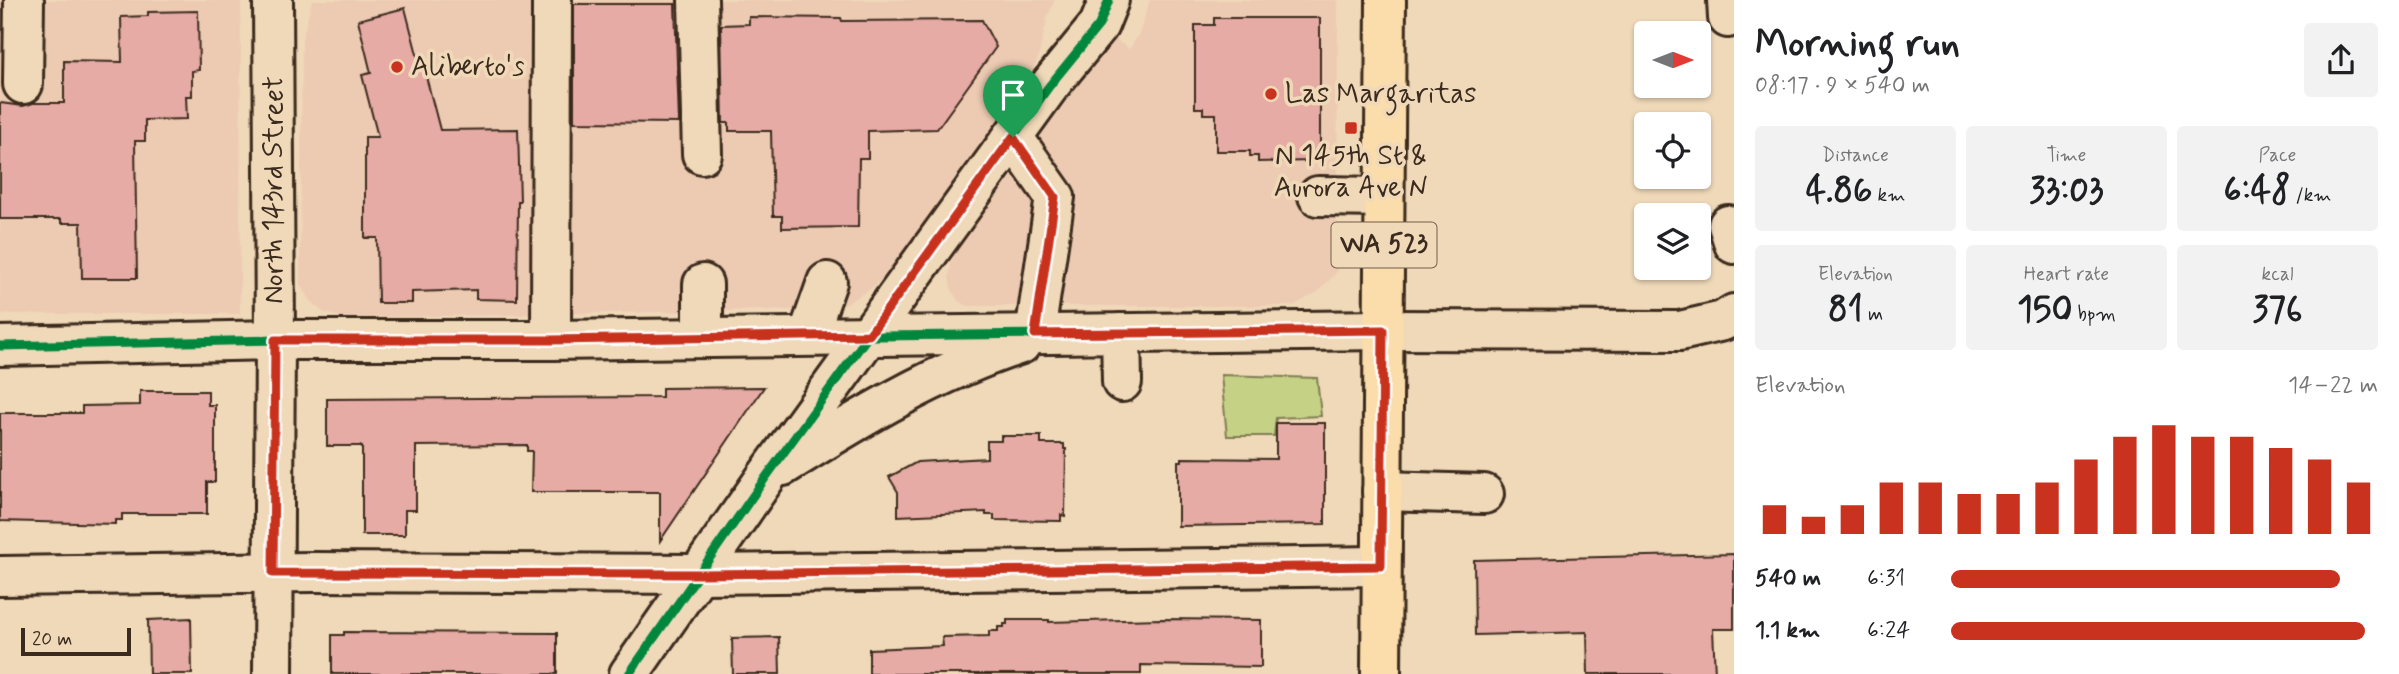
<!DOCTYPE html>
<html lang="en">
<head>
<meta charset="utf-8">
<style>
  :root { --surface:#fff; --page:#f2f2f2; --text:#202124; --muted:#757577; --accent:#c8321e }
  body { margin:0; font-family:Mynerve,sans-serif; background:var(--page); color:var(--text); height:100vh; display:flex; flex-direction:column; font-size:26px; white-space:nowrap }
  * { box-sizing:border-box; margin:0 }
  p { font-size:23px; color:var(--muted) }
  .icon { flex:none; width:38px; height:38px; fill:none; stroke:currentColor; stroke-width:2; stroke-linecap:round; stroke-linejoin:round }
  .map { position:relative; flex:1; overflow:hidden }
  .panel { display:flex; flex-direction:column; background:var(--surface); width:665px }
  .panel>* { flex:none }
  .needle { width:46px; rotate:90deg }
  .buttons { position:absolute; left:1634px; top:21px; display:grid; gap:14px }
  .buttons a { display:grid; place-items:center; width:77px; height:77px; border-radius:7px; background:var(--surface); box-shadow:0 2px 5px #0004; font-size:35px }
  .scale { position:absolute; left:21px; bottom:18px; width:110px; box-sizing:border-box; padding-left:7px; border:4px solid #3b2a1e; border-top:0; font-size:19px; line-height:24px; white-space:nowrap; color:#3b2a1e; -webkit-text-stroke:5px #f0d9b9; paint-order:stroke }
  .pin { position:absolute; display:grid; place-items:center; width:60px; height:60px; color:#fff; margin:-72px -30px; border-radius:50% 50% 50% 0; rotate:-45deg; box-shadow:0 0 7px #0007 }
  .pin .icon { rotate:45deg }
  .round { display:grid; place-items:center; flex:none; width:74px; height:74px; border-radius:7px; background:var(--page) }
  .overview { display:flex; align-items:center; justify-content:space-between; height:119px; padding:0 21px }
  h1 { font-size:38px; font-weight:700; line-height:52px }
  .stats { display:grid; grid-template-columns:repeat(3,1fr); gap:10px; height:119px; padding:7px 21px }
  .stats div { display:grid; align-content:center; border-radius:7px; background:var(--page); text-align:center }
  .stats b { font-size:35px; font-weight:700 }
  .stats small { font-size:19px; font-weight:400 }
  .stats p { font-size:19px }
  .chart { height:196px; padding:14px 21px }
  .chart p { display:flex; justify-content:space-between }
  .chart svg { width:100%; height:126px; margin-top:7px; stroke:var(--accent); stroke-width:6 }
  ul { padding:0 21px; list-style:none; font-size:23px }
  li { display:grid; grid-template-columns:112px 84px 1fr; align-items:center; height:52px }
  li i { height:18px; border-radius:9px; background:var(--accent) }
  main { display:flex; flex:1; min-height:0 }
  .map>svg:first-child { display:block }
  .built { fill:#edcbb3 }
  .green { fill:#c5d285; stroke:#807e52; stroke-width:2 }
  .building { fill:#e6aba5; stroke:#3b2a1e; stroke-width:2 }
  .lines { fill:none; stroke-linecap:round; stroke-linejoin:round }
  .minor-casing { stroke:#3b2a1e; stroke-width:44 }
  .major-casing { stroke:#3b2a1e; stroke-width:44 }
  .minor { stroke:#f0d9b9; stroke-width:38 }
  .major { stroke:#fbddab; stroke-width:38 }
  .cycleway-casing { stroke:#f0d9b9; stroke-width:13 }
  .cycleway { stroke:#00873e; stroke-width:9 }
  .route-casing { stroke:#fff; stroke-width:14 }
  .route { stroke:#c8321e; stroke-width:9 }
  .poi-dot { fill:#c8321e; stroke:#f0d9b9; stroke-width:2.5 }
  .labels { text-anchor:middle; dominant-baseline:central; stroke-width:7; stroke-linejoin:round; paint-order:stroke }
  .shield { fill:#f0d9b9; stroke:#715e4c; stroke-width:2 }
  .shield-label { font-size:26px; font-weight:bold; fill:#3b2a1e }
  .poi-label { font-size:28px; fill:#3b2a1e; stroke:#f0d9b9; text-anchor:start }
  .street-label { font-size:28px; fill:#3b2a1e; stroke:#f0d9b9 }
</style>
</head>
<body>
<main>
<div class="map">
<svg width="1734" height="674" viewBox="0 0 1734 674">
  <rect width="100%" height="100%" fill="#f0d9b9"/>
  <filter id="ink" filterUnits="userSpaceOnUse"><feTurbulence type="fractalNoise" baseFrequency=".0143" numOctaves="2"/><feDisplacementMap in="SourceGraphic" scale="14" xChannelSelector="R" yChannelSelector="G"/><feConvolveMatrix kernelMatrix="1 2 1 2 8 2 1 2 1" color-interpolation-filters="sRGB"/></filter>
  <g filter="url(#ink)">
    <g class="built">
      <polygon points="0,0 241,0 240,314 0,314"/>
      <polygon points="312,0 1055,0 1048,15 1038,59 1024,86 900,264 872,288 844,305 830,309 343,318 323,312 310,301 300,285 302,39"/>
      <polygon points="1150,0 1338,0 1337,272 1318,292 1293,306 968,306 958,301 952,290 949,278 951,262 957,247 1114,38 1129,49 1139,34"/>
    </g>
    <polygon class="green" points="1221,375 1317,378 1321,416 1276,418 1274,436 1227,436"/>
    <g class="building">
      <polygon points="574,4 675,4 679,123 574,122"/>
      <polygon points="405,8 419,62 422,61 440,130 518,129 520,201 518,201 517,300 476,299 476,290 412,292 412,303 378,303 377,238 365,238 365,137 378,137 362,75 371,73 358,20"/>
      <polygon points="198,11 199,70 192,71 192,96 186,96 187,119 145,120 145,141 135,141 137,278 82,278 81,223 61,223 61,219 0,219 0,103 23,106 33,103 64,103 64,61 122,62 121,17 148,16 148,12"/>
      <polygon points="749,17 841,18 842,21 982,20 996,47 937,129 868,131 868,158 859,158 858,227 782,228 782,216 773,216 771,131 729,131 729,123 723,123 721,25 749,24"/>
      <polygon points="1214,18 1320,18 1320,154 1314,154 1314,161 1258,162 1258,156 1250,156 1250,151 1216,151 1216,114 1203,114 1203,108 1195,108 1195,25 1214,25"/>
      <polygon points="764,387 660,541 660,492 531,492 532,451 527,451 527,445 416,446 416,510 405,510 405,535 362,535 362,446 327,446 327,399 662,397 662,388"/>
      <polygon points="140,391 208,391 208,405 215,405 215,482 207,482 207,514 122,514 122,520 115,520 115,524 0,521 0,413 82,413 82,406 140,405"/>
      <polygon points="1276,423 1325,423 1325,524 1178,526 1178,461 1182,461 1182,458 1276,459"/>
      <polygon points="1001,436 1041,436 1041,444 1064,444 1064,449 1066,449 1065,516 1061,515 1061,521 994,520 994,515 986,515 986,512 898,516 898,492 889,477 917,462 987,458 987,441 1001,441"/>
      <polygon points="1734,554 1734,629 1713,629 1715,674 1588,674 1587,632 1475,635 1474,560"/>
      <polygon points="191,618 192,674 149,674 148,620"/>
      <polygon points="1161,619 1261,620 1261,667 1141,665 1141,674 869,674 869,649 943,646 942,637 989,636 989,631 998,631 998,627 1004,627 1004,624 1007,624 1007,620 1049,620 1049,622"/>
      <polygon points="344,632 557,633 557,674 332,674 332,635 344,635"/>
      <polygon points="779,637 780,674 733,674 732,638"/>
    </g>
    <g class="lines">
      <defs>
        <g id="minor">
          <polyline points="273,0 275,340 273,674"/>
          <polyline points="698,0 702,154"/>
          <polyline points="1727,0 1728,18"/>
          <polyline points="23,84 24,0"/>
          <polyline points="1013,137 1055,197 1035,334"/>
          <polyline points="1318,196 1384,197"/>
          <polyline points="1728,225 1734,244"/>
          <polyline points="703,284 703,337"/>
          <polyline points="1121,333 1122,382"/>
          <polyline points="808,336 827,282"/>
          <polyline points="551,340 552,0"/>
          <polyline points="0,346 275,340 551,340 1383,330 1680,331 1723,321 1734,314"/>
          <path d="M 783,466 C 860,418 933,373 1021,344"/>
          <polyline points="1382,491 1484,494"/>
          <polyline points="0,576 313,572 700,574 1381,566"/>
          <polyline points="629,674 766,477 1050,85 1099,25 1109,0"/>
        </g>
        <polyline id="major" points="1381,674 1386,0"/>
      </defs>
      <use href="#minor" class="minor-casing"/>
      <use href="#major" class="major-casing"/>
      <use href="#minor" class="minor"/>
      <use href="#major" class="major"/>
      <defs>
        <g id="cycleway">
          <polyline points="0,346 275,340 551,340 1383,330"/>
          <polyline points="629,674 766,477 1050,85 1099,25 1109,0"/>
        </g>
      </defs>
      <use href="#cycleway" class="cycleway-casing"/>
      <use href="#cycleway" class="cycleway"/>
    </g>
  </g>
  <g class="lines" filter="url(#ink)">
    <defs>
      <polygon id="route" points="1013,137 1055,197 1035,334 1383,330 1381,566 700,574 273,573 275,340 551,340 869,335"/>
    </defs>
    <use href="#route" class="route-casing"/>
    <use href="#route" class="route"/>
  </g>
  <g class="poi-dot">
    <circle cx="397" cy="67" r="7"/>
    <circle cx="1271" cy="94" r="7"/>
    <rect x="1344" y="121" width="14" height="14" rx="3.5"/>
  </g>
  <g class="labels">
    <rect class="shield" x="1331.5" y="222.5" width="105" height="45" rx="5"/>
    <g class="shield-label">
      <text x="1384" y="245">WA 523</text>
    </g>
    <g class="poi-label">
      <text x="411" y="67">Aliberto's</text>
      <text x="1285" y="94">Las Margaritas</text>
      <text x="1351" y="156" text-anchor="middle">N 145th St &amp;<tspan x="1351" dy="32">Aurora Ave N</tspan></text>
    </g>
    <g class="street-label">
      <text transform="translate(274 190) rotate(-90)">North 143rd Street</text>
    </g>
  </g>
</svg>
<div class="buttons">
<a><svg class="needle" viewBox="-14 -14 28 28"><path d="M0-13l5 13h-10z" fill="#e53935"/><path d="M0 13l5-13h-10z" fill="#757577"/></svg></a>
<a><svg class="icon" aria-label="locate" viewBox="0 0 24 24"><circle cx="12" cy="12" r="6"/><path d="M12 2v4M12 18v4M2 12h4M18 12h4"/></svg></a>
<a><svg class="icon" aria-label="layers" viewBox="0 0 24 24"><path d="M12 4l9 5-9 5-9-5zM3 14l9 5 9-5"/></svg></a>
</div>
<div class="scale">20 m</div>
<div class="pin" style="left:1013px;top:137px;background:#1e9e55"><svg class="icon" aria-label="arrive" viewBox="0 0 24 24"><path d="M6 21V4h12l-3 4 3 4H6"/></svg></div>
</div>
<section class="panel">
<div class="overview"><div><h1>Morning run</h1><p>08:17 · 9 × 540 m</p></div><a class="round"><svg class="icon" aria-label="share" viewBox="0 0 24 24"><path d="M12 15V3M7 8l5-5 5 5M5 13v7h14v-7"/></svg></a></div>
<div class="stats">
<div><p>Distance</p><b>4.86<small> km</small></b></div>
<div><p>Time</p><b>33:03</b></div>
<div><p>Pace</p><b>6:48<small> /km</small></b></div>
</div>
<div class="stats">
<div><p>Elevation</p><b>81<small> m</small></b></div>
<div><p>Heart rate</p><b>150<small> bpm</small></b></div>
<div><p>kcal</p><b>376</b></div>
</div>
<div class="chart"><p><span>Elevation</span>14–22 m</p>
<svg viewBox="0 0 160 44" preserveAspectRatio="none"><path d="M5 44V34M15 44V38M25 44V34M35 44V26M45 44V26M55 44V30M65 44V30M75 44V26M85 44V18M95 44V10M105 44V6M115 44V10M125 44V10M135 44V14M145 44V18M155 44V26"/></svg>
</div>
<ul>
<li><b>540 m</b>6:31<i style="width:91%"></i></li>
<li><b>1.1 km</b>6:24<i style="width:97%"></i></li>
</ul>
</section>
</main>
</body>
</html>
